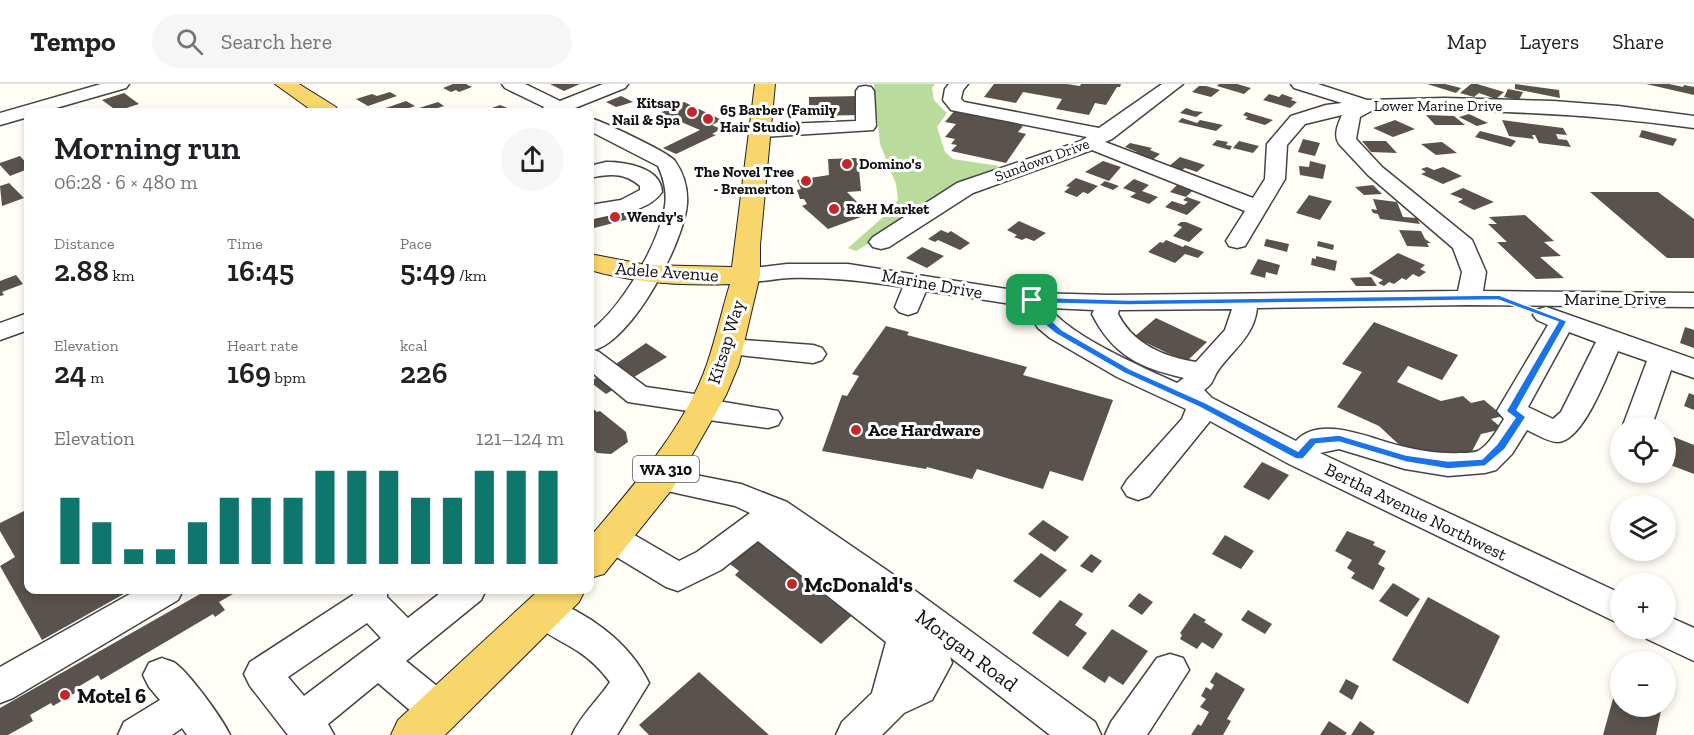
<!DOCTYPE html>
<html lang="en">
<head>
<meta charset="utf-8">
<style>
  :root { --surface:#fff; --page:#f6f6f6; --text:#202124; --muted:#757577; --line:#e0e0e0; --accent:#0f766e }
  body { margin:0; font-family:"Zilla Slab",serif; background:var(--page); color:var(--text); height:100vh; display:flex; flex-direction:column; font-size:22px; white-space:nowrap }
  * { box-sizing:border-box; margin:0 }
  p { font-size:20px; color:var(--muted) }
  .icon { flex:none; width:33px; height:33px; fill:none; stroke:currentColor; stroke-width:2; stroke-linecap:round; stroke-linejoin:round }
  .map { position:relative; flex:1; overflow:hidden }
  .sheet { position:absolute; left:24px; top:24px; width:570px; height:486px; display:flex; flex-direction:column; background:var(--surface); border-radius:12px; box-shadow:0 3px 9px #0003 }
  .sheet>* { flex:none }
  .tools { position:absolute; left:1610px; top:333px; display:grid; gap:12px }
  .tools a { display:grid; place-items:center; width:66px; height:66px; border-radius:50%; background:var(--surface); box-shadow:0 3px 9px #0003; font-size:30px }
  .pin { position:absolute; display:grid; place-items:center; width:51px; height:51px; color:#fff; margin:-26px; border-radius:12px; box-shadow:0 3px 9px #0006 }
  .round { display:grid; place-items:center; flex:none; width:63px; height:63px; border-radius:32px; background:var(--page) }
  .summary { display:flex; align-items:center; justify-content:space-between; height:102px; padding:0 30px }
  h1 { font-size:33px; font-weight:600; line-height:45px }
  .stats { display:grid; grid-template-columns:repeat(3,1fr); gap:9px; height:102px; padding:6px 30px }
  .stats div { display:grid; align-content:center }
  .stats b { font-size:30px; font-weight:600 }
  .stats small { font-size:16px; font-weight:400 }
  .stats p { font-size:16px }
  .chart { height:168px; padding:12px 30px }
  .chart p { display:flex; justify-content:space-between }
  .chart svg { width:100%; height:108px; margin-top:6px; stroke:var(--accent); stroke-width:6 }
  header { display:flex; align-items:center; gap:36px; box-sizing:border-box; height:84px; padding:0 30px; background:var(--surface); border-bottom:2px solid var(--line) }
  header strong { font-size:28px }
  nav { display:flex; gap:33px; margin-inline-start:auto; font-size:21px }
  .search { width:420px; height:54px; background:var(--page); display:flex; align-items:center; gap:15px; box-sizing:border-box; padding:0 21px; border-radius:33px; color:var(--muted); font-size:22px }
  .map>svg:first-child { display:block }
  .forest { fill:#b9dc9c }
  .building { fill:#5a524d }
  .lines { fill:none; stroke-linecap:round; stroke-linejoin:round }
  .minor-casing { stroke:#444; stroke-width:3 }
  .major-casing { stroke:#222; stroke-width:2 }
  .minor { fill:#fff; fill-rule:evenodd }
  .major { fill:#f9d66b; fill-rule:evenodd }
  .route { fill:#1a73e8; stroke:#fff; stroke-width:1.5; fill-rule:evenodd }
  .poi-dot { fill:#c4262e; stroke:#fff; stroke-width:2 }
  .labels { text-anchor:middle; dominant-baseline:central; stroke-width:6; stroke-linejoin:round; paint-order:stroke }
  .far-poi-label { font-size:15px; font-weight:bold; fill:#111; stroke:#fff; text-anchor:start }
  .far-street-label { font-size:15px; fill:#111; stroke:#fff }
  .shield { fill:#fff; stroke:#585858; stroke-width:1.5 }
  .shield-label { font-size:16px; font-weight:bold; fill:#111 }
  .street-label { font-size:18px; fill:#111; stroke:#fff }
  .poi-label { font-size:18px; font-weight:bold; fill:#111; stroke:#fff; text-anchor:start }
  .near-poi-label { font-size:21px; font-weight:bold; fill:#111; stroke:#fff; text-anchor:start }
  .near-street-label { font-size:21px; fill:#111; stroke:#fff }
</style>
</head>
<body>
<header>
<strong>Tempo</strong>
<div class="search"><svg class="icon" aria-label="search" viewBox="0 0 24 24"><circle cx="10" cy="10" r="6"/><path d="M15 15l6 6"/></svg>Search here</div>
<nav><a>Map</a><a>Layers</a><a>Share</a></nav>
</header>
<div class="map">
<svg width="1694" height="651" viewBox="0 0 1694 651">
  <rect width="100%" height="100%" fill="#fffdf5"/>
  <polygon class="forest" points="874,0 935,0 932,4 934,16 947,29 937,43 945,68 953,75 999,82 856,167 848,164 890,127 898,116 896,100 880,60"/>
  <g class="building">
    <polygon points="453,0 466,0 472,3 459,8 456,6 451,8 443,4"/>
    <polygon points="550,0 580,0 564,7"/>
    <polygon points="994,0 1067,0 1080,2 1081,0 1121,0 1120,3 1117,3 1106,21 1095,19 1089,31 1056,25 1062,15 1023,8 1016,19 984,13"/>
    <polygon points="1219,0 1237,0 1251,4 1244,10 1217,2"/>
    <polygon points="1427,0 1445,0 1461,4 1456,9"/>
    <polygon points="1471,0 1477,0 1504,8 1496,15 1479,9 1474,13 1460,9"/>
    <polygon points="1515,0 1559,6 1560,14 1515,5"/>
    <polygon points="1646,0 1669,0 1683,3 1684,1 1694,3 1694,11"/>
    <polygon points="1199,2 1206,2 1220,6 1211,13 1192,8"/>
    <polygon points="1508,5 1523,8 1519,16 1504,13"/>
    <polygon points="390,8 397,12 368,22 356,15 372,10 377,12"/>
    <polygon points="124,9 139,20 117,27 102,16"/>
    <polygon points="1269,10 1279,13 1282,10 1293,14 1291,16 1297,18 1290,24 1263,16"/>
    <polygon points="621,12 633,18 616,23 606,18"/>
    <polygon points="860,12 862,31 809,32 809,13"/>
    <polygon points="653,14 664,19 651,25 640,20"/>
    <polygon points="406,17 415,22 397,28 385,28 380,26"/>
    <polygon points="438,18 444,22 424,28 413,26"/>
    <polygon points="684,18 722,36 712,41 721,45 712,50 716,51 676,70 663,64 700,46 660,29"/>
    <polygon points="500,21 518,28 481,28"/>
    <polygon points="1186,24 1194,27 1203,28 1196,33 1180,29"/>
    <polygon points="956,25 1019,38 1017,40 1023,42 1018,48 1026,50 1006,79 951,67 957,61 951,60 955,55 945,53 956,40 945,38"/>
    <polygon points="1246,28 1273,36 1265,41 1245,35 1248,33 1243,31"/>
    <polygon points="1469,30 1488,39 1477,42 1459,33"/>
    <polygon points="1426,31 1454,32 1465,41 1435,41"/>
    <polygon points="1182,34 1197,39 1200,36 1223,41 1216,47 1178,38"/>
    <polygon points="1395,36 1415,45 1393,53 1373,44"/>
    <polygon points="1502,36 1563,44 1567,51 1556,50 1558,55 1567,56 1571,63 1539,59 1535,51 1532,51 1534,55 1509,52"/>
    <polygon points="1642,46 1677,55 1673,62 1639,53"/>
    <polygon points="1480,47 1508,54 1516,57 1511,63 1475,53"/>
    <polygon points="1303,55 1320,59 1315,72 1298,68"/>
    <polygon points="1217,56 1228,58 1226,61 1232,62 1230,66 1212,61"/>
    <polygon points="1239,57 1259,62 1253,69 1233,64"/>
    <polygon points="1362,57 1386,57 1397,69 1371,68"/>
    <polygon points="1442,58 1457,69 1436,71 1421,60"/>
    <polygon points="1130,59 1152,64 1150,66 1160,70 1151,77 1133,70 1137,68 1125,63"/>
    <polygon points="20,72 28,81 28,85 10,92 0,81 0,79"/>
    <polygon points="1180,73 1205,81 1197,88 1185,84 1181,87 1168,83"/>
    <polygon points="858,74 861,107 847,108 867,128 858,131 861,133 828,145 802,122 807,120 804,115 800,115 797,106 801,105 797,96 829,91 828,75"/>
    <polygon points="1103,77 1121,83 1109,97 1085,88"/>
    <polygon points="1310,77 1326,81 1323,95 1300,91 1299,82 1309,83"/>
    <polygon points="1427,83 1434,86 1443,83 1462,92 1443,100 1421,90 1426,88 1421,85"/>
    <polygon points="1076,94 1098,102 1088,110 1083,108 1077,113 1064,108 1070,103 1066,102"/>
    <polygon points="1134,95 1149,101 1142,107 1158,113 1149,120 1130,113 1136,109 1123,104"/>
    <polygon points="1105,97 1119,102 1113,106 1100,101"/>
    <polygon points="9,99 24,114 2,122 0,102"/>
    <polygon points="1177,101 1193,106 1186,113 1170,108"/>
    <polygon points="1373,101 1382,110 1364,111 1355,103"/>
    <polygon points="1463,104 1494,118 1474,126 1458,118 1463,115 1450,110"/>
    <polygon points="1590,108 1658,108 1694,135 1694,174 1667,174"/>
    <polygon points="1309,111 1332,117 1320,136 1296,129"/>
    <polygon points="1187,113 1201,118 1187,131 1165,123 1172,117 1184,121 1188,118 1183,116"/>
    <polygon points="1373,115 1397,118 1403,133 1417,134 1420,140 1380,135 1378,130 1373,129 1371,125 1377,126"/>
    <polygon points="637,120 645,131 590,145 590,133"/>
    <polygon points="1525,131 1554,157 1544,158 1561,172 1540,173 1564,194 1536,195 1497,158 1507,158 1488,140 1497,140 1489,133"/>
    <polygon points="1019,137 1046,149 1034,157 1026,154 1022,156 1014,153 1017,151 1007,146"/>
    <polygon points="1181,138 1186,138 1203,145 1189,158 1173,152 1182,143 1177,141"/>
    <polygon points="941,146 948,149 951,147 970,159 960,166 938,156 935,158 928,155"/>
    <polygon points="1399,146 1421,147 1425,155 1431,159 1427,159 1429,163 1407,162"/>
    <polygon points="1266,155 1289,160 1287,168 1264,162"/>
    <polygon points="1166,156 1183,163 1185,161 1204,168 1198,174 1185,170 1175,179 1148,168 1160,158 1163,159"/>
    <polygon points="1318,157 1334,161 1333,166 1317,162"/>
    <polygon points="922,163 944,172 927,184 906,174"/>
    <polygon points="1398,169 1425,181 1420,185 1426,188 1419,193 1413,190 1406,196 1402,194 1394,200 1389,198 1384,202 1378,199 1383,196 1369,189"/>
    <polygon points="1316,172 1337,177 1335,187 1311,181 1312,174 1316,175"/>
    <polygon points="1258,175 1280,181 1277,191 1266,188 1265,194 1250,190"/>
    <polygon points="16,191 23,200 2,208 4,211 0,212 0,197"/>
    <polygon points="1371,193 1377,202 1356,202 1350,194"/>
    <polygon points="1156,234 1207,258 1186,278 1134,253"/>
    <polygon points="1374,238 1458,271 1442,296 1408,282 1397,298 1441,317 1463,312 1471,319 1484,316 1503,332 1491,335 1503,345 1481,350 1467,377 1408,369 1379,342 1337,323 1362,288 1342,280"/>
    <polygon points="886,242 909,248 907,251 1027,283 1023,291 1113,316 1083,397 1050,387 1043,405 977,385 972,395 927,383 926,385 822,367 842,311 847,312 859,292 852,290"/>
    <polygon points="1685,243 1694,246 1694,264 1680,259"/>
    <polygon points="646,259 667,273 606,310 590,298"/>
    <polygon points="1689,309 1694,311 1694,326 1684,322"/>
    <polygon points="590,322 597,328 600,327 626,348 628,358 611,370 597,369 590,362"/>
    <polygon points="1669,351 1694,361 1694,390 1665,379 1665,364"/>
    <polygon points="1262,378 1289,391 1269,416 1243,403"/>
    <polygon points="28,425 28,506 131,506 42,556 0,482 15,473 0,447 0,439"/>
    <polygon points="1043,436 1069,453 1055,468 1028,450"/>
    <polygon points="1347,447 1375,458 1373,461 1386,467 1378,480 1385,484 1373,506 1351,494 1355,489 1347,484 1352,476 1335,467"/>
    <polygon points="758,451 859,525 821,560 735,491 739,487 726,477"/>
    <polygon points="1225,451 1254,467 1241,485 1212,470"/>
    <polygon points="1041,469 1067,486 1040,514 1013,497"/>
    <polygon points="1091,470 1102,477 1092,489 1080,482"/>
    <polygon points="1393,499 1420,515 1407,533 1379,517"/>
    <polygon points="207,506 240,506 219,518 225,526 215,533 213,530 101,596 98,591 78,603 80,606 53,622 51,619 30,631 33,637 8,651 0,651 0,624"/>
    <polygon points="1139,509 1153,518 1142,531 1128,522"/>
    <polygon points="1428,513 1500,552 1468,620 1392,576"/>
    <polygon points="1060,516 1083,530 1075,541 1087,549 1068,573 1032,549"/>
    <polygon points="1248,526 1272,540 1265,550 1241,536"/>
    <polygon points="1194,529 1206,536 1204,538 1223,550 1213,565 1202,558 1197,565 1180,555 1182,551 1180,549"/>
    <polygon points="1112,545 1148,567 1123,601 1109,592 1105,599 1082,584"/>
    <polygon points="699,588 769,651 649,651 639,641"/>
    <polygon points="1216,588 1245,605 1227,635 1231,637 1223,651 1191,651 1198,640 1201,642 1209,628 1200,623 1206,615 1201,612 1206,603 1211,606 1214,601 1210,598"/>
    <polygon points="1619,593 1620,622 1662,622 1656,651 1603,651"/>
    <polygon points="1346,595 1359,602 1352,616 1339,608"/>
    <polygon points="1329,637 1347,649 1345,651 1320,651"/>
    <polygon points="1360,637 1375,648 1373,651 1351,651"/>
  </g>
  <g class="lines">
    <defs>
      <g id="minor">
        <polygon points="101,0 129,0 126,4 42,28 28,28 28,33 0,41 0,29"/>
        <polygon points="502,0 525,0 560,17 603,0 628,0 625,4 575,24 577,28 540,28 544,23 505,4"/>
        <path d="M 949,0 L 968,0 L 963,6 L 961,15 L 964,18 L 1099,44 L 1162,0 L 1183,0 L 1112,55 L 1105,58 L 1253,114 L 1265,95 L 1267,60 L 1291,32 L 1326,21 L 1342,19 L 1294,4 L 1291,0 L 1318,0 L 1367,16 L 1444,14 L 1553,17 L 1618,22 L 1694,32 L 1694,44 C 1586,29 1480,25 1371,27 L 1360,33 L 1356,55 L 1382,83 L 1472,156 L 1486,188 L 1483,207 L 1694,209 L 1694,223 L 1469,221 L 1257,224 C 1254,253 1232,266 1217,288 C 1213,295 1213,300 1204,306 L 1212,314 L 1296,357 C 1321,329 1375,357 1405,363 C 1422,367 1442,370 1460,369 C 1465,369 1473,369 1478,367 C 1489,361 1497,346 1504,335 L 1497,327 L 1548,241 L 1537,236 L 1533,231 L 1537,226 L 1546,223 L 1555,226 L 1694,275 L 1694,294 L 1671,286 L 1651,344 L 1622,344 L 1647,277 L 1618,267 C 1608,288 1584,357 1558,358 C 1548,358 1536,350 1527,346 L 1512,370 L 1496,386 L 1485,389 L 1448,392 L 1405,385 L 1339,365 L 1320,369 L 1620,509 L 1620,540 L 1289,380 L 1210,337 L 1149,412 L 1138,416 L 1127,412 L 1122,404 L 1127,396 L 1182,335 L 1186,325 L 1117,293 L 1050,254 L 1038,244 L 1024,222 L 926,207 L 917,228 L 908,231 L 899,228 L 895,223 L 903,203 C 864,197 828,193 789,194 C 772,195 754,200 737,196 L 734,191 L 737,186 L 787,180 L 848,180 L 1032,209 L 1109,211 L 1458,207 L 1462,188 L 1453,164 L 1368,91 L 1339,60 C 1333,51 1338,40 1342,31 L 1305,40 L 1287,61 L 1285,95 L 1245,162 L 1237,164 L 1229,162 L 1226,157 L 1245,127 L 1092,66 L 973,109 L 889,163 L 881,165 L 873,163 L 869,158 L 873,153 L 957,99 L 1081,57 L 1087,53 L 951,26 L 943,16 L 945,5 ZM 1050,224 L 1094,226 L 1092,230 C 1113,272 1141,284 1184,294 L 1177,299 C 1144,284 1070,252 1050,224 ZM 1232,225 L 1225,246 L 1196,278 C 1164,273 1133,260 1118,230 L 1119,226 ZM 1569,248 L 1596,258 L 1561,328 L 1553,335 L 1528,323 Z"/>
        <polygon points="865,2 871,3 874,7 876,42 873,46 761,53 754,51 751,47 754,43 761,41 856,37 856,7 859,3"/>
        <path d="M 590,34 C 602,37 670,69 675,77 C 684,90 688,105 687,120 C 684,158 633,256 594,266 L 599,268 L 646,303 L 715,313 L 718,317 L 778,327 L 782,334 L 778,341 L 768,344 L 701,335 L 691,332 L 688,327 L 628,318 L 590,287 L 590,247 C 621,225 659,160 665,122 C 667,108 664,95 658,82 L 590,47 Z"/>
        <path d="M 606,78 C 625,78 661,83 662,108 C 647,129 617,129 594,135 L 590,133 L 590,121 L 621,116 L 640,106 L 640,102 C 624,88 609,90 590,94 L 590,82 Z"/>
        <polygon points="28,229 28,246 0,256 0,239"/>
        <polygon points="729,255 813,261 822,264 826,270 822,276 813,279 720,269 716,263 720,257"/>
        <polygon points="660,384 741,400 787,418 888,487 1095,638 1101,651 1050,651 950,573 952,579 932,616 904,629 882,651 836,651 842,638 872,609 886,558 758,457 721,486 678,507 666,503 600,463 596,454 600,445 612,441 624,445 679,477 697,468 750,429 735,422 649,403 645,395 649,387"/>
        <polygon points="137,506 183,506 178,516 13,614 0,619 0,583"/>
        <path d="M 353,506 L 387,506 L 387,513 L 408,534 L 444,506 L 486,506 L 481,516 L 406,577 L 453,615 L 458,627 L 453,639 L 439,645 L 425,639 L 378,599 L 328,640 L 334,651 L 288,651 L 250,602 L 244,590 L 250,578 L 353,511 ZM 367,539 L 381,554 L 304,612 L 288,593 Z"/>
        <path d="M 544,513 C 587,528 629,557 649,599 L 617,651 L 572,651 C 581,631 598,616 610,598 C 601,586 591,576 579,568 C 561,556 536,547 526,528 L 532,518 Z"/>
        <polygon points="1665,531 1694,544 1694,577 1647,555 1642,544 1665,544"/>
        <polygon points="1170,570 1183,574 1189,586 1147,651 1105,651 1111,638 1157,574"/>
        <path d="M 162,574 C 166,576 172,577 175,579 C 190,590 222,634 230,651 L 187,651 L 182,644 L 172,651 L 118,651 L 124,638 L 160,616 L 149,603 L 143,591 L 149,579 Z"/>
      </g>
      <g id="major">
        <polygon points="275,0 299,0 336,23 339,28 314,28"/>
        <path d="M 755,0 L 775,0 L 760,161 L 760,191 L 739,280 L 726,311 L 673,404 L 604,490 L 590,494 L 590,453 C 633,402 685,344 707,280 C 716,254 722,226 730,200 C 682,202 635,199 590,186 L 590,170 L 647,181 L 732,183 Z"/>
        <polygon points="539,506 585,506 579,518 445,651 391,651 398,636"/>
      </g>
    </defs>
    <use href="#minor" class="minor-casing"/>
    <use href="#major" class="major-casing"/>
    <use href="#minor" class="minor"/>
    <use href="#major" class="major"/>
  </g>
  <path class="route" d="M 1499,211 L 1567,237 L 1517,326 L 1526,333 L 1505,365 L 1485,382 L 1448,385 L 1406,378 L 1339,358 L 1316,360 L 1303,375 L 1296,375 L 1199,323 L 1124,289 L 1056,250 L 1044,240 L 1028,216 L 1032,213 L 1128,216 ZM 1498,216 L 1558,238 L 1506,327 L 1515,334 L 1497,360 L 1482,375 L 1448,377 L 1406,371 L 1339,351 L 1310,354 L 1298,367 L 1206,319 L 1130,285 L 1062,246 L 1051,236 L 1038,219 L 1128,221 Z"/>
  <g class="poi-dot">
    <circle cx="692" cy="28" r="6"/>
    <circle cx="708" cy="35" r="6"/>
    <circle cx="847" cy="80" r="6"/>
    <circle cx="806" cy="97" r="6"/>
    <circle cx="834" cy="125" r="6"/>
    <circle cx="615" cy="133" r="6"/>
    <circle cx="856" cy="346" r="6"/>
    <circle cx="792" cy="500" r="6"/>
    <circle cx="65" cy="611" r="6"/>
  </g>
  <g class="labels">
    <g class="far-poi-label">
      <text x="680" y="19" text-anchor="end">Kitsap<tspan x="680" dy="17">Nail &amp; Spa</tspan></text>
      <text x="720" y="26">65 Barber (Family<tspan x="720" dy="17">Hair Studio)</tspan></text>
      <text x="859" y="80">Domino's</text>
      <text x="794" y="88" text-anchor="end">The Novel Tree<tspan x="794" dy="17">- Bremerton</tspan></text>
      <text x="846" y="125">R&amp;H Market</text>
      <text x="627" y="133">Wendy's</text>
    </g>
    <g class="far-street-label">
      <text x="1438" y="22">Lower Marine Drive</text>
      <text transform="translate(1042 76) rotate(-20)">Sundown Drive</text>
    </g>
    <rect class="shield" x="633" y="372" width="66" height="26" rx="4.5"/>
    <g class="shield-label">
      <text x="666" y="385">WA 310</text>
    </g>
    <g class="street-label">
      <text transform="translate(667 188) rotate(4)">Adele Avenue</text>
      <text transform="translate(932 200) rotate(10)">Marine Drive</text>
      <text x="1615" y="215">Marine Drive</text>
      <text transform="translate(726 258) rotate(-73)">Kitsap Way</text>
      <text transform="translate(1416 428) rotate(26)">Bertha Avenue Northwest</text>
    </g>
    <g class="poi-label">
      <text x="868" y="346">Ace Hardware</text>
    </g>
    <g class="near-poi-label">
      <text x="804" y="500">McDonald's</text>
      <text x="77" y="611">Motel 6</text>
    </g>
    <g class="near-street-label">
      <text transform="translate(967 566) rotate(37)">Morgan Road</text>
    </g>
  </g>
</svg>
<div class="tools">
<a><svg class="icon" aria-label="locate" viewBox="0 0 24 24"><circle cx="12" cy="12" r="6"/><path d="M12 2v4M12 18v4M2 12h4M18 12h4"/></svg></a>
<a><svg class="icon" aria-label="layers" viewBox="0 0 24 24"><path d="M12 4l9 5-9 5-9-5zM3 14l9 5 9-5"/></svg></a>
<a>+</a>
<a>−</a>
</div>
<div class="pin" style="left:1032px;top:216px;background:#1e9e55"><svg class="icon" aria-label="arrive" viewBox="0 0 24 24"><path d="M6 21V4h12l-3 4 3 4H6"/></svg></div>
<section class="sheet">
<div class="summary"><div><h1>Morning run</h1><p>06:28 · 6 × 480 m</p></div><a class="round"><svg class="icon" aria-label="share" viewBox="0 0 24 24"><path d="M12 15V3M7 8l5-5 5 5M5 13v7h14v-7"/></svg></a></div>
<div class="stats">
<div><p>Distance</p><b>2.88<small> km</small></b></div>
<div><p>Time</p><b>16:45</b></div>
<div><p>Pace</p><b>5:49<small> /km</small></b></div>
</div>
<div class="stats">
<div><p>Elevation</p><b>24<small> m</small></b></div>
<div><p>Heart rate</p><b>169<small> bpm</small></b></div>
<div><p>kcal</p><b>226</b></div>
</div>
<div class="chart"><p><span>Elevation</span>121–124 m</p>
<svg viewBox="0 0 160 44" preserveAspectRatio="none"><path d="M5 44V17M15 44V27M25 44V38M35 44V38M45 44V27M55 44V17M65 44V17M75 44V17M85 44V6M95 44V6M105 44V6M115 44V17M125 44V17M135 44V6M145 44V6M155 44V6"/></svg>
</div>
</section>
</div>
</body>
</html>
